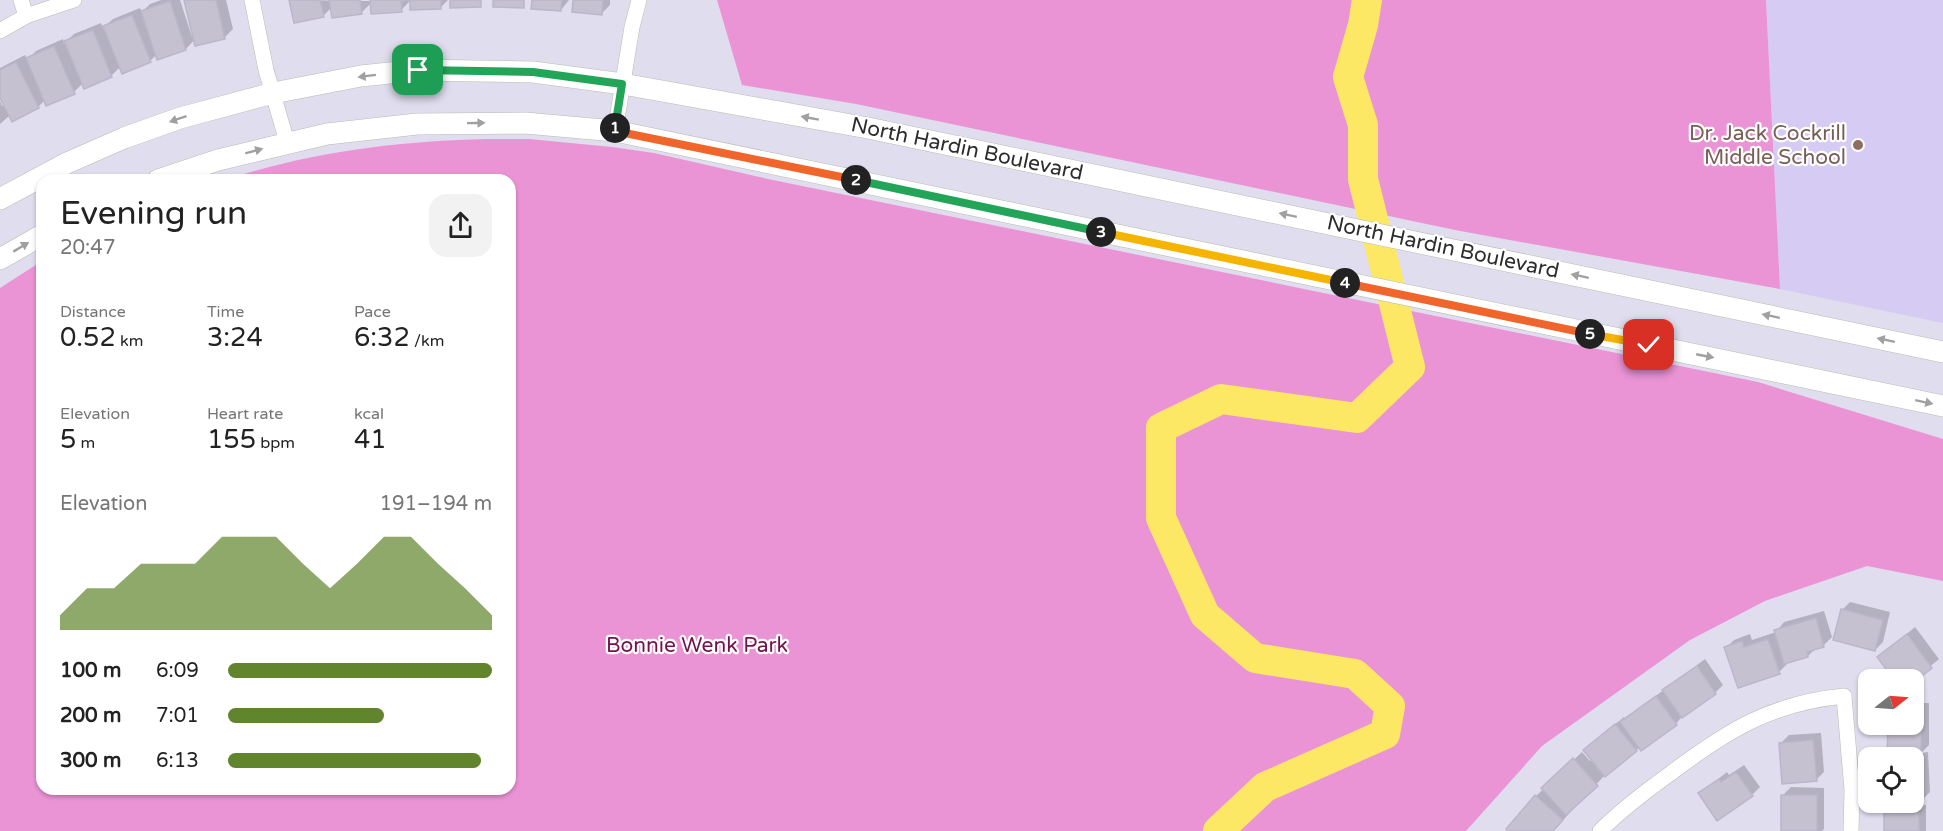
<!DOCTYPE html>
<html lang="en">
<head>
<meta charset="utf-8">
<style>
  :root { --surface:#fff; --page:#f2f2f2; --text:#222; --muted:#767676; --accent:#61852d }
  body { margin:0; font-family:"Varela Round",sans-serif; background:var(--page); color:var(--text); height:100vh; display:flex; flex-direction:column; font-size:22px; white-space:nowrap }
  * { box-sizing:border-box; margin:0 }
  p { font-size:20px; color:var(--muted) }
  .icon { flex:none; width:33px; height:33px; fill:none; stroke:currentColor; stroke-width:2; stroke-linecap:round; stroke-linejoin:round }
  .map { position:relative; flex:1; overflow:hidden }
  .drawer { position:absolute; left:36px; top:174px; width:480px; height:621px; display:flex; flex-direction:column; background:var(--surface); border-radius:18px; box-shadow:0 2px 4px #0004 }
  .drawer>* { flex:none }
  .needle { width:39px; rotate:73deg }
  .buttons { position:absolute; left:1858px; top:669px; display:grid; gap:12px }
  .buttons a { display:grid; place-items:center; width:66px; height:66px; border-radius:12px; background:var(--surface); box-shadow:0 2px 4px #0004; font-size:30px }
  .pin { position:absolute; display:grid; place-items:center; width:51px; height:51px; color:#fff; margin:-26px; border-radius:12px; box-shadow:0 3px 9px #0006 }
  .km { position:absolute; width:30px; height:30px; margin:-15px; border-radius:50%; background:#222; color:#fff; font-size:16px; line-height:30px; text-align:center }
  .round { display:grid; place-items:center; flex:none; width:63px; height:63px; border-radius:18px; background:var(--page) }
  .overview { display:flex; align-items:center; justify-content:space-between; height:102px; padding:0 24px }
  h1 { font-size:33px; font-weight:600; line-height:45px }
  .figures { display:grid; grid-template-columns:repeat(3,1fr); gap:9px; height:102px; padding:6px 24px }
  .figures div { display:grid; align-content:center }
  .figures b { font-size:26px; font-weight:600 }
  .figures small { font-size:16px; font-weight:400 }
  .figures p { font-size:16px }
  .chart { height:168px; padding:12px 24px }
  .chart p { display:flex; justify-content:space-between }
  .chart svg { width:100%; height:108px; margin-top:6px; fill:var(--accent); opacity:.7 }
  ul { padding:0 24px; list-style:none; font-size:20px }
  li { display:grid; grid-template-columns:96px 72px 1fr; align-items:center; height:45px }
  li i { height:15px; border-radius:8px; background:var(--accent) }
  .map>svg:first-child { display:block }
  .education { fill:#d6cbf2 }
  .green { fill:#eb94d5 }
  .shadow { fill:#0003 }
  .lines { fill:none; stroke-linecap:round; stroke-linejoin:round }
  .river { stroke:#fce865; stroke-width:30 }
  .building { fill:#c5c1d1; stroke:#bbb6cb; stroke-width:1.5 }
  .minor-casing { stroke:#b7bdad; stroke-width:16 }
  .secondary-casing { stroke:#b7bdad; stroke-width:22 }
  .minor { stroke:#fff; stroke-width:15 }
  .secondary { stroke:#fff; stroke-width:21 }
  .oneway { fill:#a0a0a0 }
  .split-1-casing { stroke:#fff; stroke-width:12 }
  .split-2-casing { stroke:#fff; stroke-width:12 }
  .split-3-casing { stroke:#fff; stroke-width:12 }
  .split-4-casing { stroke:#fff; stroke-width:12 }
  .split-5-casing { stroke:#fff; stroke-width:12 }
  .split-6-casing { stroke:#fff; stroke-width:12 }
  .split-1 { stroke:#22a559; stroke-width:8 }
  .split-2 { stroke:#f0652b; stroke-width:8 }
  .split-3 { stroke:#22a559; stroke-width:8 }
  .split-4 { stroke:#f5b400; stroke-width:8 }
  .split-5 { stroke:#f0652b; stroke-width:8 }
  .split-6 { stroke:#f5b400; stroke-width:8 }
  .education-dot { fill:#8d6e63; stroke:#fff; stroke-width:2 }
  .labels { text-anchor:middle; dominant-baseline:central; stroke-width:4.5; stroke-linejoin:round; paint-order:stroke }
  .education-label { font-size:21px; fill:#785e54; stroke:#fff; text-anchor:end }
  .street-label { font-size:21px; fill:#2c2c2c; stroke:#fff }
  .park-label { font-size:21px; fill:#73124d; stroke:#fff }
</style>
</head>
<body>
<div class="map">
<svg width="1943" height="831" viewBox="0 0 1943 831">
  <rect width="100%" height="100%" fill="#e0ddef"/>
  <polygon class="education" points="1766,0 1943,0 1943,323 1780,289"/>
  <g class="green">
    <polygon points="717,0 1766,0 1780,289 1455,230 856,104 742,85"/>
    <path d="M 487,139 L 529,139 L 612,147 L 654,153 L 768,179 L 1758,382 L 1943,439 L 1943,581 L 1867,566 L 1765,601 L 1690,640 L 1542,746 L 1466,831 L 0,831 L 0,288 L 42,261 L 42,789 L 510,789 L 510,180 L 225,180 C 310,152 398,141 487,139 Z"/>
  </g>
  <g class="shadow">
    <polygon points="161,0 180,0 192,37 195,36 186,0 226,0 233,29 225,37 195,39 186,49 158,58 157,54 150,61 121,66 111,76 83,83 74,92 45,100 38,107 10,115 0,124 0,101 2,106 5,104 0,95 0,68 25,55 27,60 36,51 63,39 64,44 74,34 101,23 103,28 113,19 140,8 142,12 150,4"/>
    <polygon points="291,0 369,1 411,0 401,10 372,2 362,12 332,7 323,16"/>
    <polygon points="411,0 448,0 441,7"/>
    <polygon points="533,0 569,0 561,10"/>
    <polygon points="574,0 610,0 610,5 602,13"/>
    <polygon points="1850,602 1890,612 1883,642 1875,650 1842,610"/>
    <polygon points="1824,611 1832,637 1824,645 1816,648 1808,656 1786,662 1787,664 1779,672 1726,648 1734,640 1750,634 1752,640 1776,632 1784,622"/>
    <polygon points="1915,627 1939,659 1914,680 1879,657"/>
    <polygon points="1705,659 1723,685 1715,693 1683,715 1676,724 1640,747 1604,776 1553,831 1511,831 1536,796 1582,752 1590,761 1592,759 1593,742 1624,717 1625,719"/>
    <polygon points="1914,703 1929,703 1929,745 1921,753 1928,752 1930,792 1922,800 1914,800 1914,758 1892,758 1914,724"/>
    <polygon points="1821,733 1824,772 1816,780 1781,743 1789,735"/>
    <polygon points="1744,765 1760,787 1752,795 1700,793 1727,772 1729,775"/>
    <polygon points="1791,787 1824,788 1824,829 1822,831 1783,831 1783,795"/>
    <polygon points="1893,805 1926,805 1926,831 1885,831 1885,813"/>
  </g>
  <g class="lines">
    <polyline class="river" points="1218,831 1265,787 1385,734 1390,706 1355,674 1255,658 1205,615 1161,518 1161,428 1221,399 1357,418 1410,367 1363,179 1363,125 1348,77 1363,25 1367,0"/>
  </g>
  <g class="building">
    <polygon points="184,0 216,0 225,39 195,46"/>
    <polygon points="289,0 320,0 324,17 294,23"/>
    <polygon points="329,0 360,0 362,14 332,18"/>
    <polygon points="370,0 401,0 402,12 371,14"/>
    <polygon points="410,0 441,0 441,9 410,10"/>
    <polygon points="450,0 481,0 481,7 450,8"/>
    <polygon points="493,0 524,0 524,8 493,7"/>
    <polygon points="532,0 562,0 561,11 531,9"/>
    <polygon points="573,0 603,0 602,15 572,12"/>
    <polygon points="170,1 186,50 157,60 141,11"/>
    <polygon points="132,15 151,62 122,74 103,26"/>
    <polygon points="93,30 112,77 84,89 64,41"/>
    <polygon points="54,46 75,94 46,106 26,58"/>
    <polygon points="16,62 39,108 12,122 0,98 0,70"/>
    <polygon points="1841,609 1883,620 1875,651 1833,640"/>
    <polygon points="1816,618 1824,647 1807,652 1808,657 1784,664 1774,630"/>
    <polygon points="1907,634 1932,668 1914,682 1914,680 1894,680 1877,657"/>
    <polygon points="1768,639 1780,674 1738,688 1724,647 1742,641 1744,647"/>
    <polygon points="1697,666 1716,694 1682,718 1662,690"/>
    <polygon points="1656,696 1677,725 1641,751 1620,722"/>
    <polygon points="1914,710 1922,711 1921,754 1887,754 1888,724 1914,724"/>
    <polygon points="1615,724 1637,751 1605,777 1583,750"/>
    <polygon points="1813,740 1817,781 1782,784 1779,743"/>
    <polygon points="1573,758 1598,786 1566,815 1541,788"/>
    <polygon points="1914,760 1920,760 1922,801 1914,801"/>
    <polygon points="1736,772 1753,796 1717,821 1698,793 1719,779 1721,782"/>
    <polygon points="1535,795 1563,820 1553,831 1508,831 1506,829"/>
    <rect x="1781" y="795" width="36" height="36"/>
    <polygon points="1884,812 1919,813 1919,831 1884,831"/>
  </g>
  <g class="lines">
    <defs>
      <g id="minor">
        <polyline points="21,0 26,16"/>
        <polyline points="252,0 266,70 287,142"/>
        <polyline points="0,31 26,16 74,0"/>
        <polyline points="615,131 632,27 639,0"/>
        <path d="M 1600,831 C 1622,809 1646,791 1671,773 C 1728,730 1772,703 1844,696 L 1852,790 L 1851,831"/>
      </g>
      <g id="secondary">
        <polyline points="158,180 218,160 327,134 417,124 525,123 615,131 1943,406"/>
        <polyline points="0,199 67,163 124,138 180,118 273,93 361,76 418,70 533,72 623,84 868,128 1943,352"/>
        <polyline points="0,259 42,235"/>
      </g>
    </defs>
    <use href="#minor" class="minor-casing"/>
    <use href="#secondary" class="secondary-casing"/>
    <use href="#minor" class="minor"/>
    <use href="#secondary" class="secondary"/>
  </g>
  <defs><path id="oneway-solid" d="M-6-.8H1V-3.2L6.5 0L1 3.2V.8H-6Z" transform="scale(1.5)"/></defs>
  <g class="oneway">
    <use href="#oneway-solid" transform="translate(367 76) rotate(173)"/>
    <use href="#oneway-solid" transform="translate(810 118) rotate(-170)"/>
    <use href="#oneway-solid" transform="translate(178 119) rotate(161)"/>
    <use href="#oneway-solid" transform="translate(476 123) rotate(-1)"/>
    <use href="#oneway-solid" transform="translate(254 151) rotate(-15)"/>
    <use href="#oneway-solid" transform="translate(1288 215) rotate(-168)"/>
    <use href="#oneway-solid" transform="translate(21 247) rotate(-31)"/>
    <use href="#oneway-solid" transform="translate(1580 276) rotate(-168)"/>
    <use href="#oneway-solid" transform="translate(1771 316) rotate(-168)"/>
    <use href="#oneway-solid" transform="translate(1886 340) rotate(-168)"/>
    <use href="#oneway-solid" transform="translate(1705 356) rotate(11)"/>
    <use href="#oneway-solid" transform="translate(1924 402) rotate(12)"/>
  </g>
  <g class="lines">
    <defs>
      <polyline id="split-1" points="418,70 533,72 622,84 615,128"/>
      <polyline id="split-2" points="615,128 615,131 856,180"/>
      <polyline id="split-3" points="856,180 1101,232"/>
      <polyline id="split-4" points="1101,232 1345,283"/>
      <polyline id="split-5" points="1345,283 1590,334"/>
      <polyline id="split-6" points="1590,334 1649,345"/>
    </defs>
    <use href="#split-1" class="split-1-casing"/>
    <use href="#split-2" class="split-2-casing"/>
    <use href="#split-3" class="split-3-casing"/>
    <use href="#split-4" class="split-4-casing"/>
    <use href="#split-5" class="split-5-casing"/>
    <use href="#split-6" class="split-6-casing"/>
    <use href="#split-1" class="split-1"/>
    <use href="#split-2" class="split-2"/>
    <use href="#split-3" class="split-3"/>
    <use href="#split-4" class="split-4"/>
    <use href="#split-5" class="split-5"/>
    <use href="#split-6" class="split-6"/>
  </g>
  <circle class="education-dot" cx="1858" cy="145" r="6"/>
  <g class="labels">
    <g class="education-label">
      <text x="1846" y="133">Dr. Jack Cockrill<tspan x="1846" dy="24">Middle School</tspan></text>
    </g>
    <g class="street-label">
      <text transform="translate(967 149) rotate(12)">North Hardin Boulevard</text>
      <text transform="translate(1443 247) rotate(12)">North Hardin Boulevard</text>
    </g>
    <g class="park-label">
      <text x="697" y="645">Bonnie Wenk Park</text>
    </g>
  </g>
</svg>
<div class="buttons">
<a><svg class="needle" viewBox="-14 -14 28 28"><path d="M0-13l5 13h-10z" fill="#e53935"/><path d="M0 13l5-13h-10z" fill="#767676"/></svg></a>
<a><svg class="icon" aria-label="locate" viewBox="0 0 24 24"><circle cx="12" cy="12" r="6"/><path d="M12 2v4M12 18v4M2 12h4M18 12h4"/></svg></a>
</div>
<div class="pin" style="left:418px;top:70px;background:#1e9e55"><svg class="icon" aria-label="arrive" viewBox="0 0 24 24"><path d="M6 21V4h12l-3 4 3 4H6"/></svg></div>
<div class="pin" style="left:1649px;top:345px;background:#d93025"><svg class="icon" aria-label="check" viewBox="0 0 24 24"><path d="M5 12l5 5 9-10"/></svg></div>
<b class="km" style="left:615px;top:128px">1</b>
<b class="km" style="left:856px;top:180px">2</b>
<b class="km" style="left:1101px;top:232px">3</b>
<b class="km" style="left:1345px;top:283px">4</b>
<b class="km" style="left:1590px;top:334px">5</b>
<section class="drawer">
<div class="overview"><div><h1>Evening run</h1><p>20:47</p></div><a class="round"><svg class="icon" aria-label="share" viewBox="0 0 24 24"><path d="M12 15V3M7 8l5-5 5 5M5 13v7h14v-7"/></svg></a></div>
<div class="figures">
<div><p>Distance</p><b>0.52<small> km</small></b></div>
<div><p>Time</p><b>3:24</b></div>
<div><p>Pace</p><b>6:32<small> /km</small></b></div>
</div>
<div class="figures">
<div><p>Elevation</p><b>5<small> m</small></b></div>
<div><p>Heart rate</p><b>155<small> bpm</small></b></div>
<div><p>kcal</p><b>41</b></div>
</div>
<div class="chart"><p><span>Elevation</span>191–194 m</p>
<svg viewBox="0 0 160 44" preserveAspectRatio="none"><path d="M0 44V38L10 27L20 27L30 17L40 17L50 17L60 6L70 6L80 6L90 17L100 27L110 17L120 6L130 6L140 17L150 27L160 38V44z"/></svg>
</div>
<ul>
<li><b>100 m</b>6:09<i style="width:100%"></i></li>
<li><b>200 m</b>7:01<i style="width:59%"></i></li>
<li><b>300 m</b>6:13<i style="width:96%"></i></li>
</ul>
</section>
</div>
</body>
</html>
